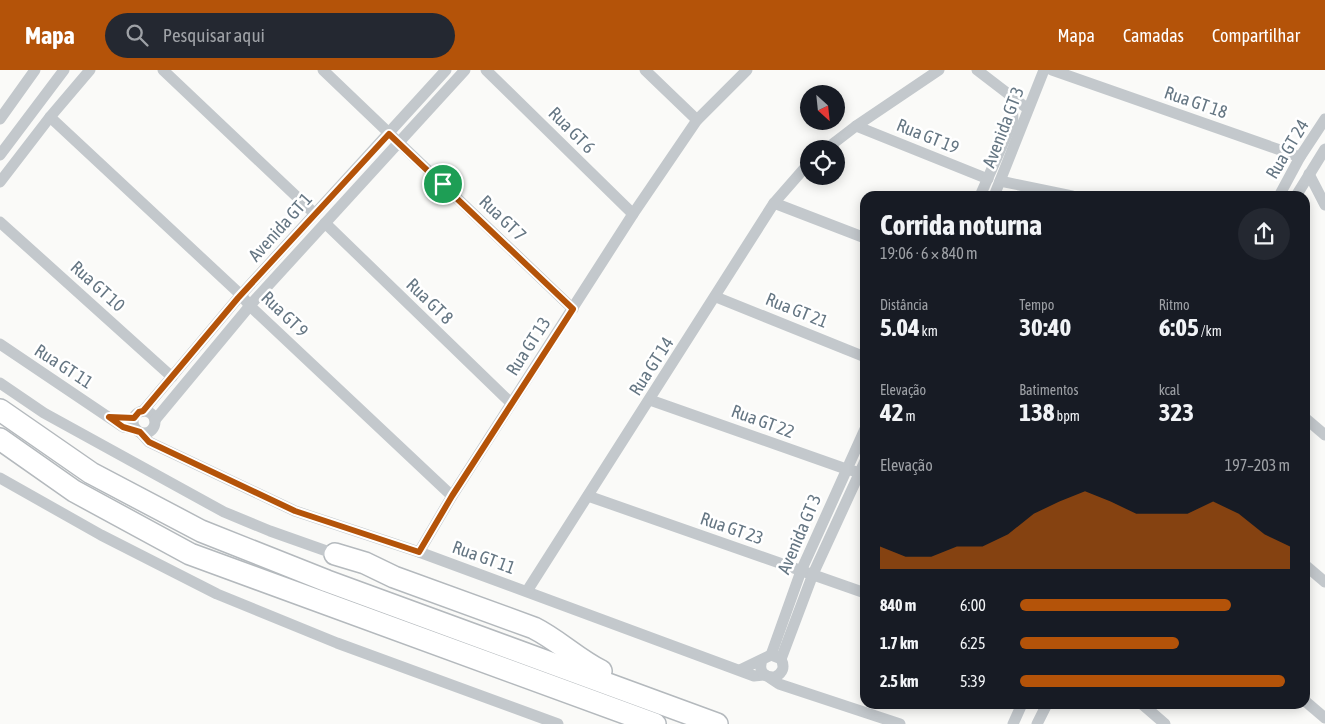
<!DOCTYPE html>
<html lang="pt">
<head>
<meta charset="utf-8">
<style>
  :root { --surface:#171b24; --page:#242831; --text:#f1f3f6; --muted:#9ea1a6; --accent:#b45309 }
  body { margin:0; font-family:"Asap Condensed",sans-serif; background:var(--page); color:var(--text); height:100vh; display:flex; flex-direction:column; font-size:19px; white-space:nowrap }
  * { box-sizing:border-box; margin:0 }
  p { font-size:16px; color:var(--muted) }
  .icon { flex:none; width:28px; height:28px; fill:none; stroke:currentColor; stroke-width:2; stroke-linecap:round; stroke-linejoin:round }
  .map { position:relative; flex:1; overflow:hidden }
  .details { position:absolute; left:860px; top:121px; width:450px; height:518px; display:flex; flex-direction:column; background:var(--surface); border-radius:15px; box-shadow:0 2px 12px #0003 }
  .details>* { flex:none }
  .needle { width:32px; rotate:153deg }
  .fabs { position:absolute; left:800px; top:15px; display:grid; gap:10px }
  .fabs a { display:grid; place-items:center; width:45px; height:45px; border-radius:50%; background:var(--surface); box-shadow:0 2px 12px #0003; font-size:25px }
  .pin { position:absolute; display:grid; place-items:center; width:42px; height:42px; color:#fff; margin:-21px; border:2px solid #fff; border-radius:50%; box-shadow:0 1px 5px #0007 }
  .round { display:grid; place-items:center; flex:none; width:52px; height:52px; border-radius:26px; background:var(--page) }
  .summary { display:flex; align-items:center; justify-content:space-between; height:85px; padding:0 20px }
  h1 { font-size:28px; font-weight:700; line-height:38px }
  .stats { display:grid; grid-template-columns:repeat(3,1fr); gap:8px; height:85px; padding:5px 20px }
  .stats div { display:grid; align-content:center }
  .stats b { font-size:25px; font-weight:700 }
  .stats small { font-size:14px; font-weight:400 }
  .stats p { font-size:14px }
  .chart { height:140px; padding:10px 20px }
  .chart p { display:flex; justify-content:space-between }
  .chart svg { width:100%; height:90px; margin-top:5px; fill:var(--accent); opacity:.7 }
  ul { padding:0 20px; list-style:none; font-size:16px }
  li { display:grid; grid-template-columns:80px 60px 1fr; align-items:center; height:38px }
  li i { height:12px; border-radius:6px; background:var(--accent) }
  header { display:flex; align-items:center; gap:30px; box-sizing:border-box; height:70px; padding:0 25px; background:var(--accent); color:#fff }
  header strong { font-size:24px }
  nav { display:flex; gap:28px; margin-inline-start:auto; font-size:18px }
  .search { width:350px; height:45px; background:var(--page); display:flex; align-items:center; gap:12px; box-sizing:border-box; padding:0 18px; border-radius:28px; color:var(--muted); font-size:19px }
  .map>svg:first-child { display:block }
  .lines { fill:none; stroke-linecap:round; stroke-linejoin:round }
  .highway-casing { stroke:#b4b9bd; stroke-width:24 }
  .street { stroke:#c3c8cc; stroke-width:11 }
  .highway { stroke:#fff; stroke-width:21 }
  .route-casing { stroke:#fff; stroke-width:10 }
  .route { stroke:#b45309; stroke-width:6 }
  .labels { text-anchor:middle; dominant-baseline:central; stroke-width:5; stroke-linejoin:round; paint-order:stroke }
  .street-label { font-size:18px; fill:#657683; stroke:#fff }
</style>
</head>
<body>
<header>
<strong>Mapa</strong>
<div class="search"><svg class="icon" aria-label="search" viewBox="0 0 24 24"><circle cx="10" cy="10" r="6"/><path d="M15 15l6 6"/></svg>Pesquisar aqui</div>
<nav><a>Mapa</a><a>Camadas</a><a>Compartilhar</a></nav>
</header>
<div class="map">
<svg width="1325" height="654" viewBox="0 0 1325 654">
  <rect width="100%" height="100%" fill="#fafaf8"/>
  <g class="lines">
    <defs>
      <g id="highway">
        <polyline points="0,340 91,403 201,461 327,511 717,654"/>
        <polyline points="0,369 74,421 190,484 655,654"/>
        <path d="M 335,484 L 365,493 L 394,507 L 534,558 C 558,570 577,589 601,601"/>
      </g>
    </defs>
    <use href="#highway" class="highway-casing"/>
    <g class="street">
      <polyline points="163,0 315,144"/>
      <polyline points="323,0 573,239"/>
      <polyline points="486,0 633,144"/>
      <polyline points="645,0 697,50"/>
      <polyline points="977,0 1028,39"/>
      <polyline points="1052,0 1300,87"/>
      <polyline points="50,47 241,225 250,236 452,426"/>
      <polyline points="0,49 35,0"/>
      <polyline points="856,56 988,109"/>
      <polyline points="826,79 856,56 939,0"/>
      <polyline points="0,85 64,0"/>
      <polyline points="1309,104 1325,135"/>
      <polyline points="1000,111 1072,126"/>
      <polyline points="0,112 50,47 90,0"/>
      <polyline points="980,126 1013,51 1012,27"/>
      <polyline points="994,126 1044,0"/>
      <polyline points="1279,126 1300,87 1325,49"/>
      <polyline points="1296,126 1325,79"/>
      <polyline points="774,133 865,168"/>
      <polyline points="0,152 172,307"/>
      <polyline points="325,153 511,333"/>
      <polyline points="716,227 865,287"/>
      <polyline points="0,274 123,357 136,359"/>
      <polyline points="0,313 44,343 224,442 270,461 335,484"/>
      <polyline points="650,330 846,399 865,404"/>
      <polyline points="143,341 238,228 446,0"/>
      <circle cx="144" cy="352" r="11"/>
      <polyline points="1305,348 1325,365"/>
      <polyline points="155,350 253,232 465,0"/>
      <polyline points="140,362 149,372 295,441 419,482 754,606 765,605"/>
      <polyline points="0,408 101,465 217,524 337,573 558,654"/>
      <polyline points="588,426 865,523"/>
      <polyline points="419,482 452,426 633,144 697,50 747,0"/>
      <polyline points="1305,495 1325,512"/>
      <polyline points="527,521 774,133 809,93"/>
      <polyline points="771,585 801,501 865,359"/>
      <polyline points="781,589 813,504 865,391"/>
      <path d="M 740,600 L 771,585 L 781,589 C 785,597 783,603 775,607 C 764,608 758,601 762,590"/>
      <polyline points="770,608 779,614 900,654"/>
      <polyline points="1305,631 1325,648"/>
      <polyline points="1142,634 1165,654"/>
      <polyline points="1013,654 1022,634"/>
      <polyline points="1037,654 1047,634"/>
    </g>
    <use href="#highway" class="highway"/>
  </g>
  <g class="lines">
    <defs>
      <polygon id="route" points="389,64 573,239 452,426 419,482 295,441 149,372 140,362 123,357 109,347 134,348 139,342 143,341 238,228"/>
    </defs>
    <use href="#route" class="route-casing"/>
    <use href="#route" class="route"/>
  </g>
  <g class="labels">
    <g class="street-label">
      <text transform="translate(1196 32) rotate(19)">Rua GT 18</text>
      <text transform="translate(1003 57) rotate(-69)">Avenida GT 3</text>
      <text transform="translate(572 60) rotate(45)">Rua GT 6</text>
      <text transform="translate(928 66) rotate(22)">Rua GT 19</text>
      <text transform="translate(1287 79) rotate(-59)">Rua GT 24</text>
      <text transform="translate(503 148) rotate(44)">Rua GT 7</text>
      <text transform="translate(280 157) rotate(-48)">Avenida GT 1</text>
      <text transform="translate(98 216) rotate(42)">Rua GT 10</text>
      <text transform="translate(430 231) rotate(44)">Rua GT 8</text>
      <text transform="translate(797 240) rotate(22)">Rua GT 21</text>
      <text transform="translate(285 244) rotate(44)">Rua GT 9</text>
      <text transform="translate(528 276) rotate(-57)">Rua GT 13</text>
      <text transform="translate(64 296) rotate(33)">Rua GT 11</text>
      <text transform="translate(651 296) rotate(-57)">Rua GT 14</text>
      <text transform="translate(763 351) rotate(20)">Rua GT 22</text>
      <text transform="translate(732 458) rotate(19)">Rua GT 23</text>
      <text transform="translate(799 464) rotate(-67)">Avenida GT 3</text>
      <text transform="translate(484 487) rotate(20)">Rua GT 11</text>
    </g>
  </g>
</svg>
<div class="fabs">
<a><svg class="needle" viewBox="-14 -14 28 28"><path d="M0-13l5 13h-10z" fill="#e53935"/><path d="M0 13l5-13h-10z" fill="#9ea1a6"/></svg></a>
<a><svg class="icon" aria-label="locate" viewBox="0 0 24 24"><circle cx="12" cy="12" r="6"/><path d="M12 2v4M12 18v4M2 12h4M18 12h4"/></svg></a>
</div>
<div class="pin" style="left:443px;top:114px;background:#1e9e55"><svg class="icon" aria-label="arrive" viewBox="0 0 24 24"><path d="M6 21V4h12l-3 4 3 4H6"/></svg></div>
<section class="details">
<div class="summary"><div><h1>Corrida noturna</h1><p>19:06 · 6 × 840 m</p></div><a class="round"><svg class="icon" aria-label="share" viewBox="0 0 24 24"><path d="M12 15V3M7 8l5-5 5 5M5 13v7h14v-7"/></svg></a></div>
<div class="stats">
<div><p>Distância</p><b>5.04<small> km</small></b></div>
<div><p>Tempo</p><b>30:40</b></div>
<div><p>Ritmo</p><b>6:05<small> /km</small></b></div>
</div>
<div class="stats">
<div><p>Elevação</p><b>42<small> m</small></b></div>
<div><p>Batimentos</p><b>138<small> bpm</small></b></div>
<div><p>kcal</p><b>323</b></div>
</div>
<div class="chart"><p><span>Elevação</span>197–203 m</p>
<svg viewBox="0 0 160 44" preserveAspectRatio="none"><path d="M0 44V33L10 38L20 38L30 33L40 33L50 27L60 17L70 11L80 6L90 11L100 17L110 17L120 17L130 11L140 17L150 27L160 33V44z"/></svg>
</div>
<ul>
<li><b>840 m</b>6:00<i style="width:78%"></i></li>
<li><b>1.7 km</b>6:25<i style="width:59%"></i></li>
<li><b>2.5 km</b>5:39<i style="width:98%"></i></li>
</ul>
</section>
</div>
</body>
</html>
